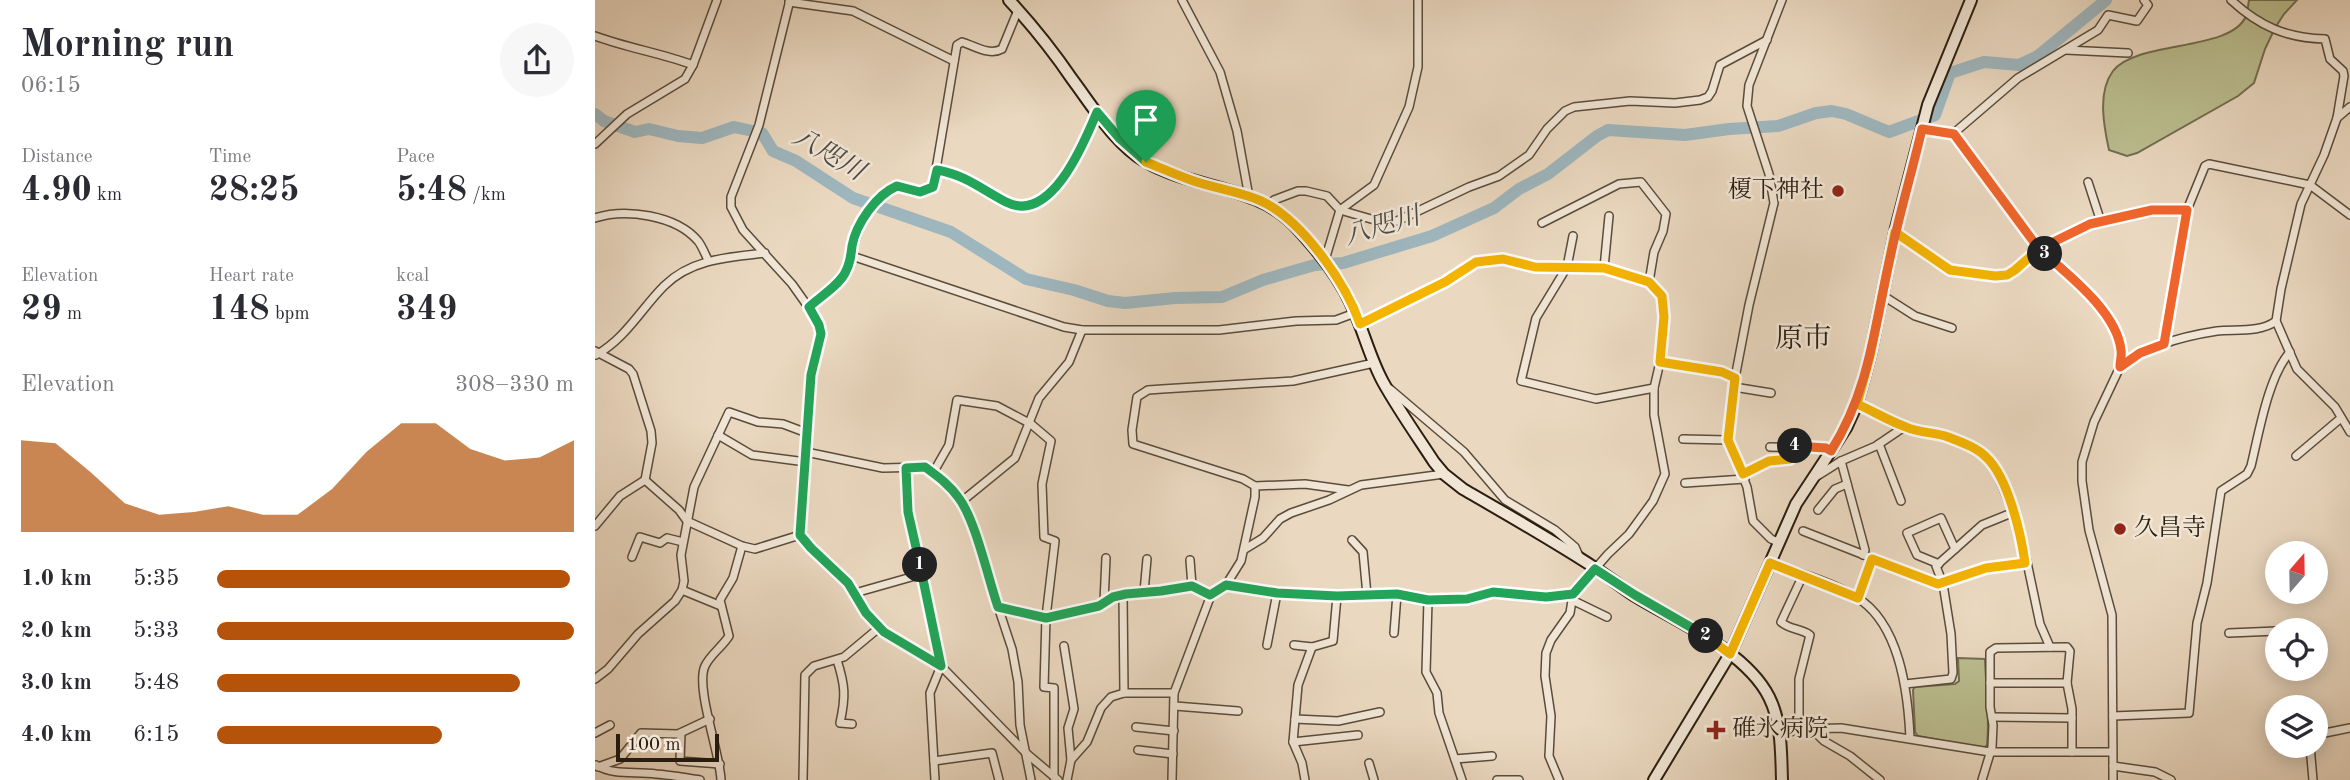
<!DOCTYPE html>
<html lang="en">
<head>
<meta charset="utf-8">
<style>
  :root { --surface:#fff; --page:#f7f7f7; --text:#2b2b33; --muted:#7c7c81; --accent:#b45309 }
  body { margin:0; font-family:"Old Standard TT","Noto Serif JP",serif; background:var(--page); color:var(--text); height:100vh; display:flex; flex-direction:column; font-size:26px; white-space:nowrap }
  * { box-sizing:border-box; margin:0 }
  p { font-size:23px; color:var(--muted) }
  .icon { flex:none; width:38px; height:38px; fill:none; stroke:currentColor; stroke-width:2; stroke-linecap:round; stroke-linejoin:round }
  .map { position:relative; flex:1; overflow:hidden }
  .panel { display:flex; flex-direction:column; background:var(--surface); width:595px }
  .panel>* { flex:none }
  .needle { width:46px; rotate:20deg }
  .fabs { position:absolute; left:1670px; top:541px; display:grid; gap:14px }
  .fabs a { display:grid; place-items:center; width:63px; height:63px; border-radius:50%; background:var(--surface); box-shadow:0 4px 18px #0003; font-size:35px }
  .scale { position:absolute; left:21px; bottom:18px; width:103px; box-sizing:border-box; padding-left:7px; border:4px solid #2a1d0f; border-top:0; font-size:19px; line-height:24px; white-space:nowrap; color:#2a1d0f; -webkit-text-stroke:5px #f1e6d6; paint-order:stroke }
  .pin { position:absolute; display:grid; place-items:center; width:60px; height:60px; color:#fff; margin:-72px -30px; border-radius:50% 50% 50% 0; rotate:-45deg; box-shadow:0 0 7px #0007 }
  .pin .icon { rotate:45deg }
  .km { position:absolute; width:35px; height:35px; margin:-18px; border-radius:50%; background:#222; color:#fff; font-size:19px; line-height:35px; text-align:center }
  .round { display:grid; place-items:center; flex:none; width:74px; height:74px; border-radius:37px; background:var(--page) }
  .headline { display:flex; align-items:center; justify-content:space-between; height:119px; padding:0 21px }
  h1 { font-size:38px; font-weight:600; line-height:52px }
  .stats { display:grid; grid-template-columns:repeat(3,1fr); gap:10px; height:119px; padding:7px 21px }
  .stats div { display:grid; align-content:center }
  .stats b { font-size:35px; font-weight:600 }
  .stats small { font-size:19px; font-weight:400 }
  .stats p { font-size:19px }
  .chart { height:196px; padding:14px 21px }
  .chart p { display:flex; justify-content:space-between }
  .chart svg { width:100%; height:126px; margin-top:7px; fill:var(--accent); opacity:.7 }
  ul { padding:0 21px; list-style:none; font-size:23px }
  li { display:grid; grid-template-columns:112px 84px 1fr; align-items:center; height:52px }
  li i { height:18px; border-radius:9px; background:var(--accent) }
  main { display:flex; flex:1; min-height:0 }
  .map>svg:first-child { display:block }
  .green { fill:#bbbe90; stroke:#726e50; stroke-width:2 }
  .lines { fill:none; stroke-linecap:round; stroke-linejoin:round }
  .river { stroke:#9eb6be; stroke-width:12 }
  .street-casing { stroke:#5a4c3b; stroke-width:10 }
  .secondary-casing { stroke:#2a1d0f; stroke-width:14 }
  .street { stroke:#f1e6d6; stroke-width:7 }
  .secondary { stroke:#f1e6d6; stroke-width:10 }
  .split-1-casing { stroke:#fff; stroke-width:14 }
  .split-2-casing { stroke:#fff; stroke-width:14 }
  .split-3-casing { stroke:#fff; stroke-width:14 }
  .split-4-casing { stroke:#fff; stroke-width:14 }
  .split-5-casing { stroke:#fff; stroke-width:14 }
  .split-1 { stroke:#22a559; stroke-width:9 }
  .split-2 { stroke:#22a559; stroke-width:9 }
  .split-3 { stroke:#f5b400; stroke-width:9 }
  .split-4 { stroke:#f0652b; stroke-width:9 }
  .split-5 { stroke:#f5b400; stroke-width:9 }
  .poi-dot { fill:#8f2418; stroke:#f1e6d6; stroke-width:2.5 }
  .labels { text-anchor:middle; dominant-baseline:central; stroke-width:5; stroke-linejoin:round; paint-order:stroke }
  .poi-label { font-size:24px; fill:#2a1d0f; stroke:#f1e6d6; text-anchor:start }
  .water-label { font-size:26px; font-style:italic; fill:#4d4b44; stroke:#f1e6d6 }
  .quarter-label { font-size:28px; fill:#2a1d0f; stroke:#f1e6d6 }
</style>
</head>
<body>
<main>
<section class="panel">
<div class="headline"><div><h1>Morning run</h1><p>06:15</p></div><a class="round"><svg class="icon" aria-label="share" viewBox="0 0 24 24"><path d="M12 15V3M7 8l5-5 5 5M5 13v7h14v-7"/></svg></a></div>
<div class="stats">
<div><p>Distance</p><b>4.90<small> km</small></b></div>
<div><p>Time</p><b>28:25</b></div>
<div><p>Pace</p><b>5:48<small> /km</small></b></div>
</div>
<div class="stats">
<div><p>Elevation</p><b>29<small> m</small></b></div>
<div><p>Heart rate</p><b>148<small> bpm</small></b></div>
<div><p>kcal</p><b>349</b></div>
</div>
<div class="chart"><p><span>Elevation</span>308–330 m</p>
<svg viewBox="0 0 160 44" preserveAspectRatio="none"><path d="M0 44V12L10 13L20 23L30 34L40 38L50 37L60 35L70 38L80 38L90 29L100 16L110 6L120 6L130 15L140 19L150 18L160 12V44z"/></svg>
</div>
<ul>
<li><b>1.0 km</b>5:35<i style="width:99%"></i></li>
<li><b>2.0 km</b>5:33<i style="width:100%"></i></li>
<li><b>3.0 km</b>5:48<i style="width:85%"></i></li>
<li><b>4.0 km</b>6:15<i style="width:63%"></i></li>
</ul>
</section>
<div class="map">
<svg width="1755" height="780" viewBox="0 0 1755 780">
  <rect width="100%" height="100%" fill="#ead8c0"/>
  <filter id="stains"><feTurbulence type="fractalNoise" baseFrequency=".00286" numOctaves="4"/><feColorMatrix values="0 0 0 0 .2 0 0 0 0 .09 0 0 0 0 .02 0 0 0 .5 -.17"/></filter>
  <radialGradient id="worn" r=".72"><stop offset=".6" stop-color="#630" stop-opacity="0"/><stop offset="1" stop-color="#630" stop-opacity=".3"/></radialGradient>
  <g class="green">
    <path d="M 1654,0 L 1702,0 L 1689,14 L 1680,28 L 1670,49 L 1659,83 L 1643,96 L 1542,153 L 1532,156 L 1514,150 C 1509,127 1502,92 1518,71 C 1542,40 1636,52 1651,16 C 1653,11 1653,5 1654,0 Z"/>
    <path d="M 1363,658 L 1390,659 C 1391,688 1395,717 1392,745 L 1389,748 L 1323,736 L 1320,732 L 1318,690 L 1320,687 L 1360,684 L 1364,681 Z"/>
  </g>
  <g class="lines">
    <polyline class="river" points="0,114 9,121 40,132 54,129 83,136 107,138 139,127 167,133 178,151 201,161 258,198 356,232 431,279 479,290 513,301 530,303 580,298 627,297 668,280 702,270 720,265 748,263 837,236 899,208 924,189 953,174 1002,136 1013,130 1090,135 1134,129 1183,126 1221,113 1237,111 1251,114 1294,132 1340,115 1355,73 1389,62 1424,65 1443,56 1511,0"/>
    <defs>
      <g id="street">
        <polyline points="195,0 164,125 136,197 136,207 148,230 197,284 214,308 224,325 226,334 216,375 205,535 216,548 253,583 271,613 289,632 346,666 431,753 463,780"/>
        <polyline points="587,0 625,72 642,131 654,197"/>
        <path d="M 1636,0 C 1664,26 1691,38 1730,39 L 1735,59 L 1748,71 L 1749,76 L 1742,118"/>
        <polyline points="194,2 258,11 359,61"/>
        <path d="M 0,36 C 32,48 66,53 98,65"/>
        <polyline points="1471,50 1533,53"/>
        <polyline points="1327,129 1359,133 1444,249 1502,303 1520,331 1526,349 1525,367 1499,422 1487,462 1487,481 1494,530 1517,615 1518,766 1560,772 1576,780"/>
        <polyline points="1359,133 1423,78 1503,30 1513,15 1542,21 1553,5 1549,0"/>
        <polyline points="0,144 32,114 90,79 98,65 122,0"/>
        <path d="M 342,170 C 370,174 387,189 411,202 C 456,225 489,144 502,112"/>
        <polyline points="1493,182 1506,222"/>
        <polyline points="674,205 679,200 703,191 711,191 732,196 745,210 783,221 802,221 874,187 904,176 934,155 952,129 970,111 979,107 1035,101 1080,103 1105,100 1113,97 1117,91 1125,65 1172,40"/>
        <path d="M 0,218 C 30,208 81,215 103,241 C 107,246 110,254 113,260"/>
        <polyline points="947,223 1024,184 1046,182 1071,214 1068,231 1059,252 1054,282"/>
        <path d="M 1300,232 C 1319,243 1333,261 1353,269 C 1364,274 1399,278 1411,275 C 1425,271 1432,256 1444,249 C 1489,222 1540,210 1592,210"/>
        <polyline points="978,236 972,267 941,318 926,381 1001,399 1059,388"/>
        <polyline points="257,256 469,327 487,330 624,330 701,321 741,320 760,313"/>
        <polyline points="730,260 745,210 779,185 814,107 823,67 823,0"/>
        <polyline points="1009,268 1014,216"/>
        <polyline points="1287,295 1320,316 1357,328"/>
        <path d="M 214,308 L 249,275 L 267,220 L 291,191 L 302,186 L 325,192 L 338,187 L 362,45 L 367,42 C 380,46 394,56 407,49 L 423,10"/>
        <polyline points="1681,321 1702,369 1740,407 1755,432"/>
        <polyline points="765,325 886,261 908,259 940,267 1009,268 1054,282 1067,296 1069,317 1065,362 1059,388 1059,415 1070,474 1058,501 1034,534 1013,554 978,594 975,613 956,640 951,653 950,676 956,716 954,756 964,780"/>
        <polyline points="1569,344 1592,210 1610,166 1614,164 1715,185 1755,215"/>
        <polyline points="0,351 34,369 38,374 56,431 57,443 50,480 25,496 0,526"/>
        <path d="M 1,355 C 31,338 46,309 69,286 C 96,259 134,257 170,253"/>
        <path d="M 1065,362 C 1088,366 1120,369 1140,378"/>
        <path d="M 1525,367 C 1551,346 1589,336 1622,331 C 1641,329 1665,333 1681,321 L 1686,289 L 1706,204 L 1729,155 L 1742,118 L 1755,107"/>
        <polyline points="1139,387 1176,393"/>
        <polyline points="795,389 869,452 910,500 960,530 980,547 984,556"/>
        <polyline points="1262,404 1309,427"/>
        <polyline points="123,435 157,455 211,462"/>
        <polyline points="1088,439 1133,440"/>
        <polyline points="1284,444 1306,501"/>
        <polyline points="1175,447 1231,448 1236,451"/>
        <polyline points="211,452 288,468 330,467 352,484 365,499 375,522 417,649 423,682 425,725 436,780"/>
        <polyline points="1701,456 1746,418"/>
        <polyline points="1246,461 1270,550 1268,555"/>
        <polyline points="311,468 313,512 346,666 335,693 340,780"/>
        <polyline points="338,473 354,445 362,400 402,406 436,424 456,441 447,484 449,537 460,541 451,617 449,687 459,688 459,777"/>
        <polyline points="1148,474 1174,461 1195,459 1194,446"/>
        <polyline points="1219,478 1246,461 1281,446 1309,427 1351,436 1382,449 1400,468 1425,529 1445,624 1455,647"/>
        <polyline points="50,480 84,510 92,521 147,546 160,549 205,535"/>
        <polyline points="1090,483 1150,479"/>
        <polyline points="660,486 710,484 753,490"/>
        <polyline points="366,502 420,458 444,398 474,362 487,330"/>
        <polyline points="1223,510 1240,489 1252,484"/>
        <polyline points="1208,531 1343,584 1348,584"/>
        <polyline points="757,540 768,552 772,595"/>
        <polyline points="1183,542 1176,539 1158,521 1152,487 1133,440 1140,378 1154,305 1179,203 1174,174 1152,106 1154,85 1187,0"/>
        <polyline points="650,549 668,538 685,519 696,513 734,500 766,485 849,474"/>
        <polyline points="37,557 45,537 65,543 72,538 88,542"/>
        <polyline points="595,560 597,586"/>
        <path d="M 1175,563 C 1203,573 1235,581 1261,597 C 1305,623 1313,692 1315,738"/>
        <polyline points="1344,564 1322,555 1312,533 1346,518 1360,549"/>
        <path d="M 1208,575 L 1186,622 C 1195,630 1205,628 1215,635 L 1204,679 L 1204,717 L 1229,741 L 1255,756 L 1285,780"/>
        <polyline points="1348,584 1341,566 1387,525 1419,512"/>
        <polyline points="631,585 682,593 742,596 802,594 833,600 872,599 898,592 951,597 978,594"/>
        <polyline points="87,590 126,606"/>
        <polyline points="549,592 552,559"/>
        <polyline points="260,593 327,574"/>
        <polyline points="528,595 529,693"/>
        <polyline points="1263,598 1277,559"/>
        <polyline points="833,600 831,672 842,693 844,713 867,780"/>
        <polyline points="977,600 1012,617"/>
        <polyline points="509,602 511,558"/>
        <polyline points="403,607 451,617 504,606 518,597 531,594 597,586 616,595"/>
        <polyline points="799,633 802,594"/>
        <polyline points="1634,633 1682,631"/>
        <polyline points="672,645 682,593"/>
        <polyline points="699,645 717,647 738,641 742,596"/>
        <polyline points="469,646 479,709 473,728 476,760"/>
        <path d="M 242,660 C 250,685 251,696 245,723 L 257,724"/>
        <polyline points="0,679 13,669 43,634 80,601 87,590 89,581 86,555 99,487 134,412 163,422 188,424 212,433"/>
        <polyline points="1395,683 1472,683"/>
        <polyline points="1310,684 1356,679 1358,673 1356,634 1348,584 1391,568 1430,563"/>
        <polyline points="580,706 643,711"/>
        <path d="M 1518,716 L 1594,713 L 1602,623 L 1612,583 L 1626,491 L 1652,474 L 1656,466 C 1664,433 1673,377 1695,352"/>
        <polyline points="1397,717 1477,718"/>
        <polyline points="700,719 743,721 785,712"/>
        <polyline points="541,727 579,731"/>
        <polyline points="0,733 15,725"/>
        <polyline points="86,733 85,761 125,764"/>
        <polyline points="1185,733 1214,729 1246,728 1395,752 1517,752"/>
        <polyline points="1720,735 1755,728"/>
        <polyline points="698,742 763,735"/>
        <polyline points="1715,746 1718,780"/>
        <polyline points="543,750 578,754"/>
        <polyline points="860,759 897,756"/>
        <polyline points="339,761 397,753 404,780"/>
        <polyline points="774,763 779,780"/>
        <path d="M 1,765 C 20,776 39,771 61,774 C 76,775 91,778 105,780"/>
        <polyline points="1518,766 1518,780"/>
        <polyline points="3,767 25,759 46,733 83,734 115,719"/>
        <path d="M 126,780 C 125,753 100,687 110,666 C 115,655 127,647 134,636 L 125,600 L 138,578 L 147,546"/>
        <polyline points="208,780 210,675 219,666 249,657 285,627"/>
        <polyline points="472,780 476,760 492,742 506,708 516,697 529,693 579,693"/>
        <polyline points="577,780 579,693 616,595 631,585 646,561 660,497 660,486 648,479 538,444 537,430 542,397 553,390 567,389 698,381 779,363"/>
        <polyline points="710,780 707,763 698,742 703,685 717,647"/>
        <polyline points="902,780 924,780"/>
        <polyline points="1387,780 1397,747 1398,725 1395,707 1395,652 1401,648 1472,647 1475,651 1472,683 1477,709 1477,752"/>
      </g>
      <g id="secondary">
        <path d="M 414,0 C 437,25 458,51 477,79 C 498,107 520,144 551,162 C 598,189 662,185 700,226 C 724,252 747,280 760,313 C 770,336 776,360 788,382 C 803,409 822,436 839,462 L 849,474 L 868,489 C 913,515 957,540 1000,568 C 1014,577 1026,587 1040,596 C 1081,621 1151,651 1174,697 C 1187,723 1186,752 1187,780"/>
        <polyline points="1059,780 1135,654 1201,504 1251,428 1262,404 1275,356 1300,232 1333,105 1376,0"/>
      </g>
    </defs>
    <use href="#street" class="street-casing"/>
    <use href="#secondary" class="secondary-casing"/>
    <use href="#street" class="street"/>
    <use href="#secondary" class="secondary"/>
  </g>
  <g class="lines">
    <defs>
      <path id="split-1" d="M 325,565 L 346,666 L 289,632 L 271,613 L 253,583 L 216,548 L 205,535 L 216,375 L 226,334 L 224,325 L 214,307 C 225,297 243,286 250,273 C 255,264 256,256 257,246 C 261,224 281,195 302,186 L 325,192 L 338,187 L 342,170 C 371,175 386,189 411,202 C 456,225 489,143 502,112 L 525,139 L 551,162"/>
      <path id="split-2" d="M 325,565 L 313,512 L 311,468 L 330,467 C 342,476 354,484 363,497 C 380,518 393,578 403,607 L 451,618 L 504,606 L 518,597 L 531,594 L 566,591 L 597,586 L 615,595 L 631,585 L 682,593 L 742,596 L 802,594 L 833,600 L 872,599 L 898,592 L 951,597 L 978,594 L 1000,569 L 1040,595 L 1111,636"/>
      <path id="split-3" d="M 1111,636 L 1135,654 L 1175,563 L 1263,598 L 1277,559 L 1343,584 L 1391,568 L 1430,563 C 1426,534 1413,477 1391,457 C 1381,447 1366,442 1353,437 C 1339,432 1324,433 1311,427 C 1294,421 1278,411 1262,404 L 1275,356 L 1300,232 L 1355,270 L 1400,276 L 1412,275 L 1420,270 L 1444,249 L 1450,254"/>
      <path id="split-4" d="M 1200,446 L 1231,448 L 1236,451 C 1275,389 1279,328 1295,258 C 1304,215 1317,172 1327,129 L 1359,134 L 1444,249 L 1495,224 L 1557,210 L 1592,210 L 1569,344 L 1545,353 L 1525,367 C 1525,361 1527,355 1526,350 C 1522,313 1476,277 1450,254"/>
      <path id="split-5" d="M 551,162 C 566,168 581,175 596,180 C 618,188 642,191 664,200 C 706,218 750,282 765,324 L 850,282 L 881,262 L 908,259 L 940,267 L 1009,268 L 1054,282 L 1067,296 L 1069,317 L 1065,362 L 1127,372 L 1140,378 L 1133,440 L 1148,474 L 1174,461 L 1195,459 L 1194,446 L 1200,446"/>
    </defs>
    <use href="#split-1" class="split-1-casing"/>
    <use href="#split-2" class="split-2-casing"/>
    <use href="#split-3" class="split-3-casing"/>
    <use href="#split-4" class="split-4-casing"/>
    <use href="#split-5" class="split-5-casing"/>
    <use href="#split-1" class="split-1"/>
    <use href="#split-2" class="split-2"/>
    <use href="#split-3" class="split-3"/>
    <use href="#split-4" class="split-4"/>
    <use href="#split-5" class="split-5"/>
  </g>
  <g class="poi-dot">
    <circle cx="1243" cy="191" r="7"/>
    <circle cx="1525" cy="529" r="7"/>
    <path d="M1117.5 719.5h7v7h7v7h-7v7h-7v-7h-7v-7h7z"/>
  </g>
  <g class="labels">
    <g class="poi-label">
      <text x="1229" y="191" text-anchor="end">榎下神社</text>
      <text x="1539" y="529">久昌寺</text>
      <text x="1137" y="730">碓氷病院</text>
    </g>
    <g class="water-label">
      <text transform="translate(233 155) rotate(30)">八咫川</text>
      <text transform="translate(787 227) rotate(-17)">八咫川</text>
    </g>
    <g class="quarter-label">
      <text x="1208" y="340">原市</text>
    </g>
  </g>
  <rect width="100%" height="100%" filter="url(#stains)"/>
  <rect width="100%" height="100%" fill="url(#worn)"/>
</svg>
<div class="fabs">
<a><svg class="needle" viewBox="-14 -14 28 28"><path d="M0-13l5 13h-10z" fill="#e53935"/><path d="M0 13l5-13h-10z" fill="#7c7c81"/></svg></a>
<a><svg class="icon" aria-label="locate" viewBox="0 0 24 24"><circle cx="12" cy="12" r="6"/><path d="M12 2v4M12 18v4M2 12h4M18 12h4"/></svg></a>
<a><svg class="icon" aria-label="layers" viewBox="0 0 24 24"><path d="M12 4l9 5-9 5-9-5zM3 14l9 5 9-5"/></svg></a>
</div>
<div class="scale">100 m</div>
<div class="pin" style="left:551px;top:162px;background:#1e9e55"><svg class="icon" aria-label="arrive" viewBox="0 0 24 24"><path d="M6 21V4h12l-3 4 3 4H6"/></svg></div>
<b class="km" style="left:325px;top:565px">1</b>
<b class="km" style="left:1111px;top:636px">2</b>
<b class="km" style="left:1450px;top:254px">3</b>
<b class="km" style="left:1200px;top:446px">4</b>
</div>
</main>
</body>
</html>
